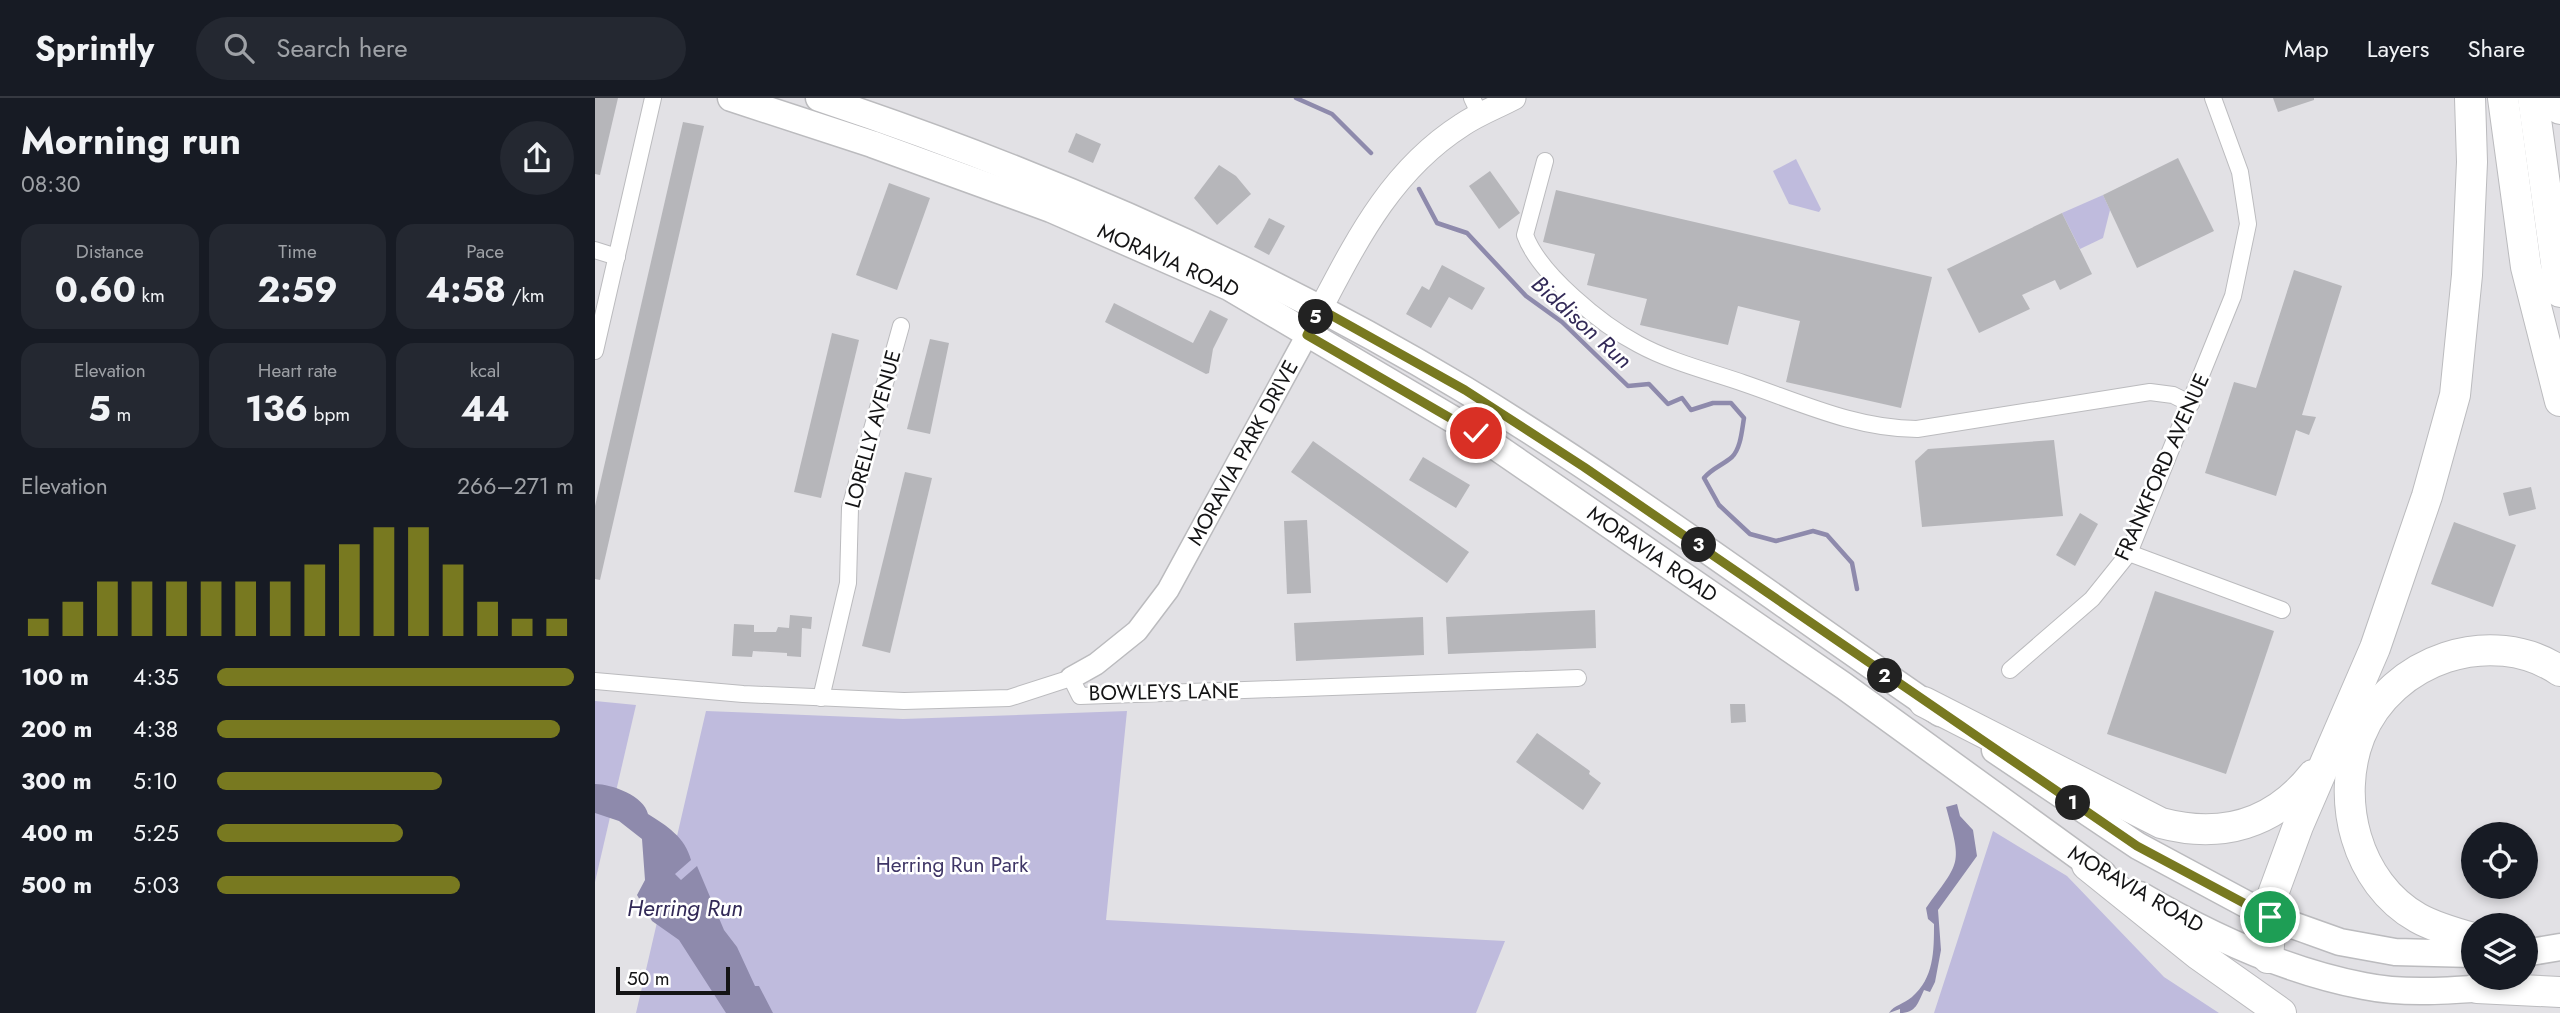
<!DOCTYPE html>
<html lang="en">
<head>
<meta charset="utf-8">
<style>
  :root { --surface:#171b24; --page:#242831; --text:#f1f3f6; --muted:#9ea1a6; --line:#363941; --accent:#787920 }
  body { margin:0; font-family:Jost,sans-serif; background:var(--page); color:var(--text); height:100vh; display:flex; flex-direction:column; font-size:26px; white-space:nowrap }
  * { box-sizing:border-box; margin:0 }
  p { font-size:23px; color:var(--muted) }
  .icon { flex:none; width:38px; height:38px; fill:none; stroke:currentColor; stroke-width:2; stroke-linecap:round; stroke-linejoin:round }
  .map { position:relative; flex:1; overflow:hidden }
  .sheet { display:flex; flex-direction:column; background:var(--surface); width:595px }
  .sheet>* { flex:none }
  .fabs { position:absolute; left:1866px; top:724px; display:grid; gap:14px }
  .fabs a { display:grid; place-items:center; width:77px; height:77px; border-radius:50%; background:var(--surface); box-shadow:0 4px 10px #0003; font-size:35px }
  .scale { position:absolute; left:21px; bottom:18px; width:114px; box-sizing:border-box; padding-left:7px; border:4px solid #141415; border-top:0; font-size:19px; line-height:24px; white-space:nowrap; color:#141415; -webkit-text-stroke:5px #fff; paint-order:stroke }
  .pin { position:absolute; display:grid; place-items:center; width:60px; height:60px; color:#fff; margin:-30px; border:4px solid #fff; border-radius:50%; box-shadow:0 2px 7px #0007 }
  .km { position:absolute; width:35px; height:35px; margin:-18px; border-radius:50%; background:#222; color:#fff; font-size:19px; line-height:35px; text-align:center }
  .round { display:grid; place-items:center; flex:none; width:74px; height:74px; border-radius:37px; background:var(--page) }
  .overview { display:flex; align-items:center; justify-content:space-between; height:119px; padding:0 21px }
  h1 { font-size:38px; font-weight:700; line-height:52px }
  .metrics { display:grid; grid-template-columns:repeat(3,1fr); gap:10px; height:119px; padding:7px 21px }
  .metrics div { display:grid; align-content:center; border-radius:18px; background:var(--page); text-align:center }
  .metrics b { font-size:35px; font-weight:700 }
  .metrics small { font-size:19px; font-weight:400 }
  .metrics p { font-size:19px }
  .chart { height:196px; padding:14px 21px }
  .chart p { display:flex; justify-content:space-between }
  .chart svg { width:100%; height:126px; margin-top:7px; stroke:var(--accent); stroke-width:6 }
  ul { padding:0 21px; list-style:none; font-size:23px }
  li { display:grid; grid-template-columns:112px 84px 1fr; align-items:center; height:52px }
  li i { height:18px; border-radius:9px; background:var(--accent) }
  header { display:flex; align-items:center; gap:42px; box-sizing:border-box; height:98px; padding:0 35px; background:var(--surface); border-bottom:2px solid var(--line) }
  header strong { font-size:33px }
  nav { display:flex; gap:38px; margin-inline-start:auto; font-size:24px }
  .search { width:490px; height:63px; background:var(--page); display:flex; align-items:center; gap:18px; box-sizing:border-box; padding:0 24px; border-radius:38px; color:var(--muted); font-size:26px }
  main { display:flex; flex:1; min-height:0 }
  .map>svg:first-child { display:block }
  .green { fill:#bfbbdd }
  .water { fill:#8e8aac }
  .lines { fill:none; stroke-linecap:round; stroke-linejoin:round }
  .stream { stroke:#8e8aac; stroke-width:4.5 }
  .building { fill:#b6b6ba }
  .minor-casing { stroke:#bbbbbe; stroke-width:18 }
  .tertiary-casing { stroke:#bbbbbe; stroke-width:24 }
  .secondary-casing { stroke:#bbbbbe; stroke-width:25 }
  .primary-casing { stroke:#bbbbbe; stroke-width:29 }
  .motorway-casing { stroke:#bbbbbe; stroke-width:32 }
  .minor { stroke:#fff; stroke-width:16 }
  .tertiary { stroke:#fff; stroke-width:21 }
  .secondary { stroke:#fff; stroke-width:23 }
  .primary { stroke:#fff; stroke-width:26 }
  .motorway { stroke:#fff; stroke-width:30 }
  .route-casing { stroke:#fff; stroke-width:14 }
  .route { stroke:#787920; stroke-width:9 }
  .labels { text-anchor:middle; dominant-baseline:central; stroke-width:5; stroke-linejoin:round; paint-order:stroke }
  .street-label { font-size:21px; fill:#141415; stroke:#fff }
  .park-label { font-size:21px; fill:#3f3666; stroke:#fff }
  .water-label { font-size:23px; font-style:italic; fill:#322957; stroke:#fff }
</style>
</head>
<body>
<header>
<strong>Sprintly</strong>
<div class="search"><svg class="icon" aria-label="search" viewBox="0 0 24 24"><circle cx="10" cy="10" r="6"/><path d="M15 15l6 6"/></svg>Search here</div>
<nav><a>Map</a><a>Layers</a><a>Share</a></nav>
</header>
<main>
<section class="sheet">
<div class="overview"><div><h1>Morning run</h1><p>08:30</p></div><a class="round"><svg class="icon" aria-label="share" viewBox="0 0 24 24"><path d="M12 15V3M7 8l5-5 5 5M5 13v7h14v-7"/></svg></a></div>
<div class="metrics">
<div><p>Distance</p><b>0.60<small> km</small></b></div>
<div><p>Time</p><b>2:59</b></div>
<div><p>Pace</p><b>4:58<small> /km</small></b></div>
</div>
<div class="metrics">
<div><p>Elevation</p><b>5<small> m</small></b></div>
<div><p>Heart rate</p><b>136<small> bpm</small></b></div>
<div><p>kcal</p><b>44</b></div>
</div>
<div class="chart"><p><span>Elevation</span>266–271 m</p>
<svg viewBox="0 0 160 44" preserveAspectRatio="none"><path d="M5 44V38M15 44V32M25 44V25M35 44V25M45 44V25M55 44V25M65 44V25M75 44V25M85 44V19M95 44V12M105 44V6M115 44V6M125 44V19M135 44V32M145 44V38M155 44V38"/></svg>
</div>
<ul>
<li><b>100 m</b>4:35<i style="width:100%"></i></li>
<li><b>200 m</b>4:38<i style="width:96%"></i></li>
<li><b>300 m</b>5:10<i style="width:63%"></i></li>
<li><b>400 m</b>5:25<i style="width:52%"></i></li>
<li><b>500 m</b>5:03<i style="width:68%"></i></li>
</ul>
</section>
<div class="map">
<svg width="1965" height="915" viewBox="0 0 1965 915">
  <rect width="100%" height="100%" fill="#e2e1e5"/>
  <g class="green">
    <polygon points="1201,61 1226,111 1224,114 1194,106 1178,73"/>
    <polygon points="1508,97 1515,112 1508,140 1485,151 1467,115"/>
    <polygon points="0,603 41,607 0,784"/>
    <polygon points="111,613 308,621 532,613 511,822 910,843 881,915 41,915"/>
    <polygon points="1398,733 1472,778 1569,879 1624,915 1339,915"/>
  </g>
  <g class="water">
    <path d="M 0,686 C 17,686 49,698 53,716 C 72,728 90,739 96,762 L 80,776 L 86,782 L 102,768 L 129,832 L 142,849 L 160,888 L 164,888 L 178,915 L 131,915 L 84,842 L 57,823 L 42,797 L 50,782 L 47,741 L 24,723 L 0,715 Z"/>
    <path d="M 1362,706 L 1365,718 L 1378,732 L 1382,758 L 1343,812 L 1346,852 L 1340,884 L 1335,894 L 1329,892 C 1323,905 1321,915 1305,915 L 1305,911 L 1294,915 C 1299,907 1309,906 1317,899 C 1339,880 1339,853 1339,826 L 1333,821 L 1331,810 C 1366,762 1367,768 1351,709 Z"/>
  </g>
  <g class="lines">
    <g class="stream">
      <polyline points="701,0 737,16 776,55"/>
      <path d="M 824,91 L 842,125 L 872,135 L 931,198 L 967,224 L 1033,288 L 1054,286 L 1073,306 L 1087,300 L 1096,312 L 1118,305 L 1136,305 L 1149,320 C 1147,331 1146,350 1137,359 C 1128,367 1117,370 1109,380 L 1124,407 L 1155,436 L 1181,443 L 1218,433 L 1232,437 L 1257,465 L 1262,491"/>
    </g>
  </g>
  <g class="building">
    <polygon points="0,0 23,0 5,77 0,76"/>
    <polygon points="1678,0 1719,0 1719,2 1683,14"/>
    <polygon points="88,24 109,28 5,482 0,481 0,408"/>
    <polygon points="481,35 506,46 498,65 473,54"/>
    <polygon points="1583,60 1619,133 1542,170 1508,97"/>
    <polygon points="624,67 641,78 656,96 622,127 599,100"/>
    <polygon points="895,73 925,115 904,131 874,88"/>
    <polygon points="294,85 335,100 302,192 261,177"/>
    <polygon points="961,92 1337,179 1306,310 1191,284 1205,223 1143,208 1133,247 1045,227 1052,201 992,187 1000,156 948,144"/>
    <polygon points="1467,115 1497,176 1465,192 1460,182 1427,197 1435,211 1384,235 1352,171"/>
    <polygon points="674,120 690,128 674,157 659,149"/>
    <polygon points="847,167 890,190 877,212 854,199 836,230 811,216 827,188 834,192"/>
    <polygon points="1699,172 1747,188 1707,317 1721,319 1714,337 1701,332 1681,398 1610,375 1639,284 1661,290"/>
    <polygon points="519,205 598,245 615,212 633,221 618,251 614,275 611,276 510,224"/>
    <polygon points="237,235 264,242 226,400 199,394"/>
    <polygon points="335,241 354,245 335,336 312,331"/>
    <polygon points="1459,342 1468,418 1327,429 1320,363 1333,351"/>
    <polygon points="718,343 874,454 852,485 696,374"/>
    <polygon points="828,359 875,387 861,410 814,382"/>
    <polygon points="310,374 337,380 295,555 267,548"/>
    <polygon points="1936,389 1941,411 1914,418 1908,395"/>
    <polygon points="1485,415 1503,426 1480,468 1461,457"/>
    <polygon points="712,422 716,495 692,496 689,423"/>
    <polygon points="1859,424 1921,447 1898,509 1836,486"/>
    <polygon points="1560,493 1679,533 1631,676 1512,636"/>
    <polygon points="1000,512 1001,550 853,556 851,519"/>
    <polygon points="195,517 217,519 216,531 207,530 206,559 192,558 192,555 158,553 157,559 137,558 139,526 159,527 159,534 181,534 183,529 194,530"/>
    <polygon points="828,519 829,557 701,563 699,525"/>
    <polygon points="1135,606 1150,606 1151,624 1136,625"/>
    <polygon points="942,635 995,673 994,676 1006,685 988,712 921,664"/>
  </g>
  <g class="lines">
    <defs>
      <g id="minor">
        <polyline points="877,0 885,17"/>
        <path d="M 950,63 L 930,137 C 944,176 1007,227 1043,246 C 1076,264 1113,273 1148,285 C 1204,304 1261,331 1322,331 L 1555,294 L 1578,297 L 1596,306"/>
        <polyline points="0,152 22,159"/>
        <polyline points="0,253 58,0"/>
        <polyline points="1534,455 1687,512"/>
        <polyline points="1415,572 1497,501 1534,455 1638,198 1653,126 1645,74 1618,0"/>
        <polyline points="0,583 148,596 309,603 414,600 476,580 485,598 983,580"/>
        <polyline points="226,600 253,485 255,410 306,228"/>
      </g>
      <g id="tertiary">
        <path id="s1" d="M 476,580 L 501,566 L 542,533 L 573,492 L 712,237"/>
      </g>
      <path id="secondary" d="M 718,225 C 758,150 792,75 867,27 C 883,16 902,9 919,0"/>
      <g id="primary">
        <path id="s2" d="M 136,0 L 277,46 L 456,111 L 634,189 L 881,335 L 1249,588 L 1508,776"/>
        <path d="M 224,0 C 449,75 666,169 870,292 C 1033,391 1187,507 1345,615"/>
        <polyline points="1400,652 1543,748 1675,819 1745,844 1800,854 1878,856"/>
        <path d="M 1545,797 C 1613,837 1690,873 1769,888 C 1813,897 1859,892 1904,889"/>
        <polyline points="1930,855 1965,849"/>
      </g>
      <g id="motorway">
        <polyline points="1908,0 1931,169 1965,303"/>
        <polyline points="1938,0 1965,194"/>
        <polyline points="1963,0 1965,11"/>
        <path d="M 1329,604 L 1566,725 C 1626,741 1679,726 1718,677"/>
        <polyline points="1492,767 1604,857 1686,915"/>
        <path d="M 1878,840 C 1860,835 1839,829 1823,820 C 1761,785 1740,701 1765,638 C 1796,561 1897,527 1965,573"/>
        <polyline points="1673,860 1678,796 1703,728 1780,550 1832,398 1860,297 1872,177 1877,64 1875,0"/>
        <polyline points="1882,890 1965,894"/>
      </g>
    </defs>
    <use href="#minor" class="minor-casing"/>
    <use href="#tertiary" class="tertiary-casing"/>
    <use href="#secondary" class="secondary-casing"/>
    <use href="#primary" class="primary-casing"/>
    <use href="#motorway" class="motorway-casing"/>
    <use href="#minor" class="minor"/>
    <use href="#tertiary" class="tertiary"/>
    <use href="#secondary" class="secondary"/>
    <use href="#primary" class="primary"/>
    <use href="#motorway" class="motorway"/>
  </g>
  <g class="lines">
    <defs>
      <polyline id="route" points="881,335 712,237 725,211 870,292 989,369 1542,748 1675,819"/>
    </defs>
    <use href="#route" class="route-casing"/>
    <use href="#route" class="route"/>
  </g>
  <g class="labels">
    <g class="street-label">
      <text stroke="none"><textPath href="#s2" startOffset="467">MORAVIA ROAD</textPath></text>
      <text transform="translate(278 331) rotate(-75)">LORELLY AVENUE</text>
      <text stroke="none"><textPath href="#s1" startOffset="289">MORAVIA PARK DRIVE</textPath></text>
      <text transform="translate(1567 369) rotate(-66)">FRANKFORD AVENUE</text>
      <text stroke="none"><textPath href="#s2" startOffset="1034">MORAVIA ROAD</textPath></text>
      <text transform="translate(569 594) rotate(-1)">BOWLEYS LANE</text>
      <text transform="translate(1541 791) rotate(30)">MORAVIA ROAD</text>
    </g>
    <g class="park-label">
      <text x="357" y="767">Herring Run Park</text>
    </g>
    <g class="water-label">
      <text transform="translate(987 224) rotate(42)">Biddison Run</text>
      <text x="90" y="810">Herring Run</text>
    </g>
  </g>
</svg>
<div class="fabs">
<a><svg class="icon" aria-label="locate" viewBox="0 0 24 24"><circle cx="12" cy="12" r="6"/><path d="M12 2v4M12 18v4M2 12h4M18 12h4"/></svg></a>
<a><svg class="icon" aria-label="layers" viewBox="0 0 24 24"><path d="M12 4l9 5-9 5-9-5zM3 14l9 5 9-5"/></svg></a>
</div>
<div class="scale">50 m</div>
<div class="pin" style="left:1675px;top:819px;background:#1e9e55"><svg class="icon" aria-label="arrive" viewBox="0 0 24 24"><path d="M6 21V4h12l-3 4 3 4H6"/></svg></div>
<div class="pin" style="left:881px;top:335px;background:#d93025"><svg class="icon" aria-label="check" viewBox="0 0 24 24"><path d="M5 12l5 5 9-10"/></svg></div>
<b class="km" style="left:1478px;top:705px">1</b>
<b class="km" style="left:1290px;top:578px">2</b>
<b class="km" style="left:1104px;top:447px">3</b>
<b class="km" style="left:721px;top:219px">5</b>
</div>
</main>
</body>
</html>
